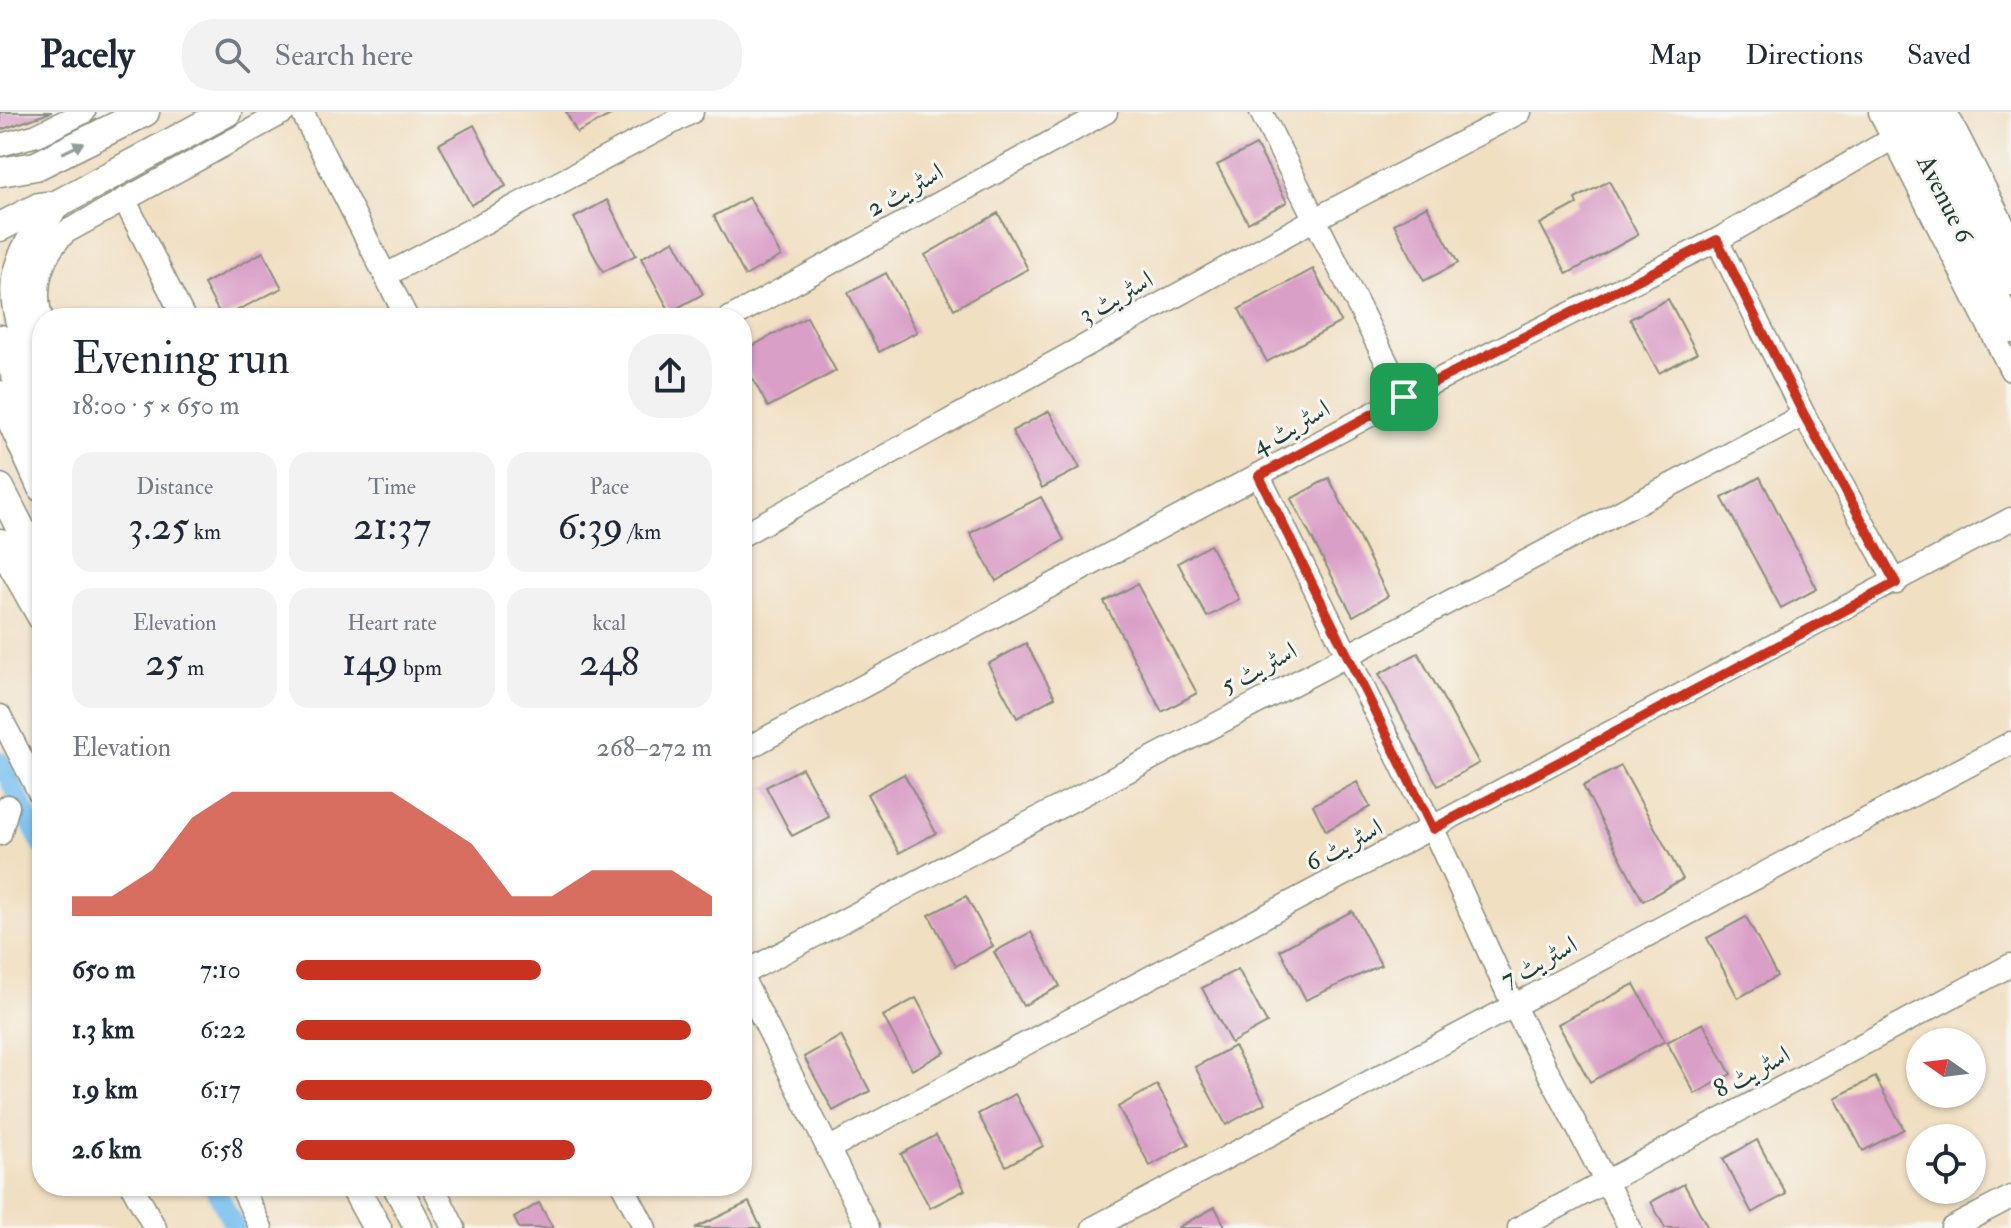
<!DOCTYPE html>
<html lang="en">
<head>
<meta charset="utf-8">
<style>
  :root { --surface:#fff; --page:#f2f2f3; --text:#1f2937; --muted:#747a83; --line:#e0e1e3; --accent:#c8321e }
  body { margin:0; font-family:"IM FELL Double Pica",Amiri,serif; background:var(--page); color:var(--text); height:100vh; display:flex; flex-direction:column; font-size:30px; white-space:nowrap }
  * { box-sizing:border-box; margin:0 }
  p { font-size:26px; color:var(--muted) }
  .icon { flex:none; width:44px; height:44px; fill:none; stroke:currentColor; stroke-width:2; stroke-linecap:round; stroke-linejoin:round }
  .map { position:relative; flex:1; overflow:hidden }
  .side { position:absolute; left:32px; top:196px; width:720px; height:888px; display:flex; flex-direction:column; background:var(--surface); border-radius:32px; box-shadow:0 2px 6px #0004 }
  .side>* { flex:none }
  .needle { width:52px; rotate:284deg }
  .buttons { position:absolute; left:1906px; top:916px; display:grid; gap:16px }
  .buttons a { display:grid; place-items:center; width:80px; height:80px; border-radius:50%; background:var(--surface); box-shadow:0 2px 6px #0004; font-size:40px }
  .pin { position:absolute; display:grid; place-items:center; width:68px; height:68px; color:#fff; margin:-34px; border-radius:16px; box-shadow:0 4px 12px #0006 }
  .round { display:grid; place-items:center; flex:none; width:84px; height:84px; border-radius:32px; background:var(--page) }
  .summary { display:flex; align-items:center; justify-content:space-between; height:136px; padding:0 40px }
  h1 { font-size:44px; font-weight:600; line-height:60px }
  .metrics { display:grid; grid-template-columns:repeat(3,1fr); gap:12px; height:136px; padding:8px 40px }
  .metrics div { display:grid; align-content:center; border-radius:20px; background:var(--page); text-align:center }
  .metrics b { font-size:40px; font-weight:600 }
  .metrics small { font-size:22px; font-weight:400 }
  .metrics p { font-size:22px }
  .chart { height:224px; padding:16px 40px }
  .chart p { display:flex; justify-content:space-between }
  .chart svg { width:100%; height:144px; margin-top:8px; fill:var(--accent); opacity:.7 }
  ul { padding:0 40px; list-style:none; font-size:26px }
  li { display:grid; grid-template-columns:128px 96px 1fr; align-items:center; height:60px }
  li i { height:20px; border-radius:10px; background:var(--accent) }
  header { display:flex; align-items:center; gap:48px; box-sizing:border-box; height:112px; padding:0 40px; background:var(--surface); border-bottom:2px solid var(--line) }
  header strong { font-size:38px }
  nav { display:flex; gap:44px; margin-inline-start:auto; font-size:28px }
  .search { width:560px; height:72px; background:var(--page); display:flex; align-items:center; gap:20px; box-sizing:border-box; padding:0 28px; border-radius:32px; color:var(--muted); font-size:30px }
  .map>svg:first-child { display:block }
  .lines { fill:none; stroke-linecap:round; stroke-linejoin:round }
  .canal { stroke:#77c0ef; stroke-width:20 }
  .building { fill:#da9fc7 }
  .minor-casing { stroke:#888e7b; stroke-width:25 }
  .major-casing { stroke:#888e7b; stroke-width:31 }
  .minor { stroke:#fff; stroke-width:22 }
  .major { stroke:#fff; stroke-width:28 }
  .oneway { fill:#8f9e9a }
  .route-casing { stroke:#fff; stroke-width:16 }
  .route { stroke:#c8321e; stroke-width:10 }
  .labels { text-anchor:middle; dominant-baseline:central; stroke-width:6; stroke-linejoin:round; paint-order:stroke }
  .street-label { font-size:26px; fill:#1f3d34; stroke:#f6f6f2 }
</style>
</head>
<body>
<header>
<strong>Pacely</strong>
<div class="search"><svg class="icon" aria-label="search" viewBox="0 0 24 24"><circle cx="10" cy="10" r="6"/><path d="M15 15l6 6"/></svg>Search here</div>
<nav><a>Map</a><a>Directions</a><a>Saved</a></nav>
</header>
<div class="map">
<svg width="2011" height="1116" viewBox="0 0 2011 1116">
  <rect width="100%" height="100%" fill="#f6f6f2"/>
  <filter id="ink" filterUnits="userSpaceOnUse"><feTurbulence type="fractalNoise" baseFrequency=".0125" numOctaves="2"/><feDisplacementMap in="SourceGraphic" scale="16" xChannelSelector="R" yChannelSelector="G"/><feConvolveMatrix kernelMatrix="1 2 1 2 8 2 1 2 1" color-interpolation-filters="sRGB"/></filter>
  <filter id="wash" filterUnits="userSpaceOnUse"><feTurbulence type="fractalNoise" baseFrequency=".006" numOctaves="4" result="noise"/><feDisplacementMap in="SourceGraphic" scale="32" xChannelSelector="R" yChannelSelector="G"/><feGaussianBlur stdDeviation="1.8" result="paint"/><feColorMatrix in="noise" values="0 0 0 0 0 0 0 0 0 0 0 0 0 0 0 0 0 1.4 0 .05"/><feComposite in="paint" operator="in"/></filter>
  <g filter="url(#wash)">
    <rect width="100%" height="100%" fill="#f1dfc2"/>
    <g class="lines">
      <g class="canal">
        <polyline points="0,649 42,733"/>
        <polyline points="214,1074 235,1116"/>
      </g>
    </g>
    <g id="blocks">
      <g class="building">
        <polygon points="0,0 52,0 0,18"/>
        <polygon points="566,0 616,0 577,21"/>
        <polygon points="474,13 506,74 471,93 439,32"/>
        <polygon points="1256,33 1287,90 1248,111 1217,53"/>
        <polygon points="1609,69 1638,123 1567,162 1540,112 1577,92 1575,87"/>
        <polygon points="749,85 781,144 745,164 714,104"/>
        <polygon points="607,88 636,143 603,160 574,106"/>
        <polygon points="1427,94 1458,151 1424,169 1394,112"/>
        <polygon points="998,101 1028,157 954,197 925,143"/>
        <polygon points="674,128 703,182 670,200 641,146"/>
        <polygon points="263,140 282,176 222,206 204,172"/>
        <polygon points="1313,157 1341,210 1267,250 1239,197"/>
        <polygon points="886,161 917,220 879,240 848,181"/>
        <polygon points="1668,187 1697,241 1659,261 1630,207"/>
        <polygon points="807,205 836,259 768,295 742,247 742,239"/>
        <polygon points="1049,299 1080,356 1042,376 1012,319"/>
        <polygon points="1760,365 1817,477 1781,496 1722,386"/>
        <polygon points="1329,366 1388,484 1353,504 1291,387"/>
        <polygon points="1041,385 1064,428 996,469 970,421"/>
        <polygon points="1210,433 1239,487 1207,505 1178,451"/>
        <polygon points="1137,472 1197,581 1162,600 1104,490"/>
        <polygon points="1026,531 1055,585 1017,606 988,552"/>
        <polygon points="1418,541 1479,651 1438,674 1379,562"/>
        <polygon points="1621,654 1683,767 1643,789 1583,674"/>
        <polygon points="802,656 829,705 792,724 766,675"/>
        <polygon points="904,662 936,721 899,741 867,682"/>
        <polygon points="1357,670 1370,695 1326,719 1313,693"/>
        <polygon points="966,784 993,834 956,854 929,803"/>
        <polygon points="1352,799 1381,853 1306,888 1280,838"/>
        <polygon points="1746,805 1777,864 1738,886 1707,826"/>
        <polygon points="1031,820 1060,874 1023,894 994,840"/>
        <polygon points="1238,857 1267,911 1231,931 1202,876"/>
        <polygon points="1634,872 1665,929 1590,970 1558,912"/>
        <polygon points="916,886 945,940 912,958 883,904"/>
        <polygon points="1703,911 1731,962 1695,982 1667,930"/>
        <polygon points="841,924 870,979 833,999 804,945"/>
        <polygon points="1234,934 1265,991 1226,1013 1195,955"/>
        <polygon points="1875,965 1904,1017 1863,1039 1835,986"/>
        <polygon points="1157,973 1189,1032 1150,1054 1118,995"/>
        <polygon points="1015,982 1043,1034 1006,1054 978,1002"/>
        <polygon points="936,1023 965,1078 930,1096 901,1042"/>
        <polygon points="1757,1028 1786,1082 1752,1101 1723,1047"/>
        <polygon points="1684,1072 1708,1116 1665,1116 1651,1090"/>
        <polygon points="749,1090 761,1116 695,1116"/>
        <polygon points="539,1091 553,1116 519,1116 514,1106"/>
        <polygon points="1215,1095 1226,1116 1177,1116"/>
      </g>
    </g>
  </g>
  <g filter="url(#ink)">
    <use href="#blocks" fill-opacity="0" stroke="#888e7b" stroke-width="2"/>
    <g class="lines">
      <defs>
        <g id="minor">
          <polyline points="302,0 407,206"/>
          <polyline points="1261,0 1404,285"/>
          <polyline points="1880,0 2011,258"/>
          <polyline points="1946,0 2011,128"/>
          <polyline points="0,33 37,23 84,0"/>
          <polyline points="124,87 184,206"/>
          <polyline points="1717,128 1804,303 1896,471"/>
          <polyline points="386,163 692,0"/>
          <polyline points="730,206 1106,0"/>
          <path d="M 42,209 C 32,176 41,143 66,120 L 284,0"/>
          <polyline points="1259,364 1433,717 1514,895 1630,1116"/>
          <polyline points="742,423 1315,107 1520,0"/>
          <polyline points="0,604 42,686"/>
          <polyline points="742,639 1404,285 1717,128 1909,17"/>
          <polyline points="0,722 8,694"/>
          <polyline points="742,862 1804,303"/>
          <polyline points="742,865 868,1116"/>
          <polyline points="828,1037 2011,407"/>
          <polyline points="132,1074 155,1116"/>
          <polyline points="241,1074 261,1116"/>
          <polyline points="433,1074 454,1116"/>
          <polyline points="623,1074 645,1116"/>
          <polyline points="1093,1116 2011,631"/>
          <polyline points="1519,1116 2011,853"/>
          <polyline points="1952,1116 2011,1085"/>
        </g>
        <g id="major">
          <polyline points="1900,0 2011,217"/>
          <polyline points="1925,0 2011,170"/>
          <polyline points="0,60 36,54 145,0"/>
          <polyline points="0,115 39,95 56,93 227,0"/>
          <polyline points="0,227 42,322"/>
          <path d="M 42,267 C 8,189 0,162 56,93"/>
          <polyline points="0,283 42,376"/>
          <polyline points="0,376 42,458"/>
          <polyline points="0,431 42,505"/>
          <polyline points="354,1074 377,1116"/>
          <polyline points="397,1074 419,1116"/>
        </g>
      </defs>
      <use href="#minor" class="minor-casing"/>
      <use href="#major" class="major-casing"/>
      <use href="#minor" class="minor"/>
      <use href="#major" class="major"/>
    </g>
    <defs><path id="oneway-solid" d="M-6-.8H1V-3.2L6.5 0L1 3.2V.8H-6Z" transform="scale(2)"/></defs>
    <use class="oneway" href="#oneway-solid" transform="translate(73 36) rotate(-26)"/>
  </g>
  <g class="lines" filter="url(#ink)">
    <defs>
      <polygon id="route" points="1717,128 1804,303 1896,471 1433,717 1259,364 1404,285"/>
    </defs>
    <use href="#route" class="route-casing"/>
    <use href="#route" class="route"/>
  </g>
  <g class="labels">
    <g class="street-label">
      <text transform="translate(905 78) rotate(-29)">اسٹریٹ 2</text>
      <text transform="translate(1945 87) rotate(63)">Avenue 6</text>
      <text transform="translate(1116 185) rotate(-29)">اسٹریٹ 3</text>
      <text transform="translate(1291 315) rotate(-29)">اسٹریٹ 4</text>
      <text transform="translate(1259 556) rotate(-28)">اسٹریٹ 5</text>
      <text transform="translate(1344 733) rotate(-28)">اسٹریٹ 6</text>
      <text transform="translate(1539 850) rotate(-28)">اسٹریٹ 7</text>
      <text transform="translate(1752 960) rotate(-28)">اسٹریٹ 8</text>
    </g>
  </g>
</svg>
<div class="buttons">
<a><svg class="needle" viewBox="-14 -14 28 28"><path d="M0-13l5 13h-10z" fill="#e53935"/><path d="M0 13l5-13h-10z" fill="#747a83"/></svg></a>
<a><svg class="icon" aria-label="locate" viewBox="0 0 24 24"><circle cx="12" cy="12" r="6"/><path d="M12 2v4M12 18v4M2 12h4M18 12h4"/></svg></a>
</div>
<div class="pin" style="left:1404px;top:285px;background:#1e9e55"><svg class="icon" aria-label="arrive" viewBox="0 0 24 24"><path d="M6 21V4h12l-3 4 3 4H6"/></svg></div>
<section class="side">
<div class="summary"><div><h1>Evening run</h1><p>18:00 · 5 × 650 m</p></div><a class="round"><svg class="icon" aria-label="share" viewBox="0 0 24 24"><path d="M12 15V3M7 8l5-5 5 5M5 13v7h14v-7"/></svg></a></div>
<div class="metrics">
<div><p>Distance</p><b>3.25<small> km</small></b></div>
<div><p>Time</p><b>21:37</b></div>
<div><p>Pace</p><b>6:39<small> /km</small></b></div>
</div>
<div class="metrics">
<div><p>Elevation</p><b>25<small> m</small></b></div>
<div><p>Heart rate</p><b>149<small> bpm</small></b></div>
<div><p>kcal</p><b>248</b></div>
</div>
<div class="chart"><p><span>Elevation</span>268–272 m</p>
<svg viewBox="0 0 160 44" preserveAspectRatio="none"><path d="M0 44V38L10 38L20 30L30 14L40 6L50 6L60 6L70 6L80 6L90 14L100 22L110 38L120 38L130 30L140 30L150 30L160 38V44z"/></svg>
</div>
<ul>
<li><b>650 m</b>7:10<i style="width:59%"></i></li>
<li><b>1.3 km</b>6:22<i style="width:95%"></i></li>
<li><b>1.9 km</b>6:17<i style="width:100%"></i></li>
<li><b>2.6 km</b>6:58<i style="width:67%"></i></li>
</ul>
</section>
</div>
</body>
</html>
